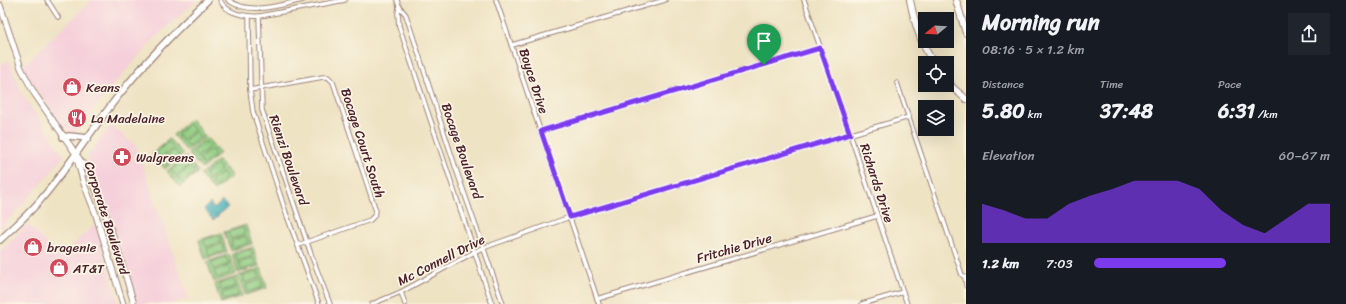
<!DOCTYPE html>
<html lang="en">
<head>
<meta charset="utf-8">
<style>
  :root { --surface:#171b24; --page:#20242c; --text:#f1f3f6; --muted:#9ea1a6; --accent:#7c3aed }
  body { margin:0; font-family:Sriracha,sans-serif; background:var(--page); color:var(--text); height:100vh; display:flex; flex-direction:column; font-size:15px; white-space:nowrap }
  * { box-sizing:border-box; margin:0 }
  p { font-size:13px; color:var(--muted) }
  .icon { flex:none; width:22px; height:22px; fill:none; stroke:currentColor; stroke-width:2; stroke-linecap:round; stroke-linejoin:round }
  .map { position:relative; flex:1; overflow:hidden }
  .drawer { display:flex; flex-direction:column; background:var(--surface); width:380px }
  .drawer>* { flex:none }
  .needle { width:26px; rotate:252deg }
  .fabs { position:absolute; left:918px; top:12px; display:grid; gap:8px }
  .fabs a { display:grid; place-items:center; width:36px; height:36px; border-radius:0px; background:var(--surface); box-shadow:0 4px 16px #0002; font-size:20px }
  .pin { position:absolute; display:grid; place-items:center; width:34px; height:34px; color:#fff; margin:-41px -17px; border-radius:50% 50% 50% 0; rotate:-45deg; box-shadow:0 0 4px #0007 }
  .pin .icon { rotate:45deg }
  .round { display:grid; place-items:center; flex:none; width:42px; height:42px; border-radius:0px; background:var(--page) }
  .head { display:flex; align-items:center; justify-content:space-between; height:68px; padding:0 16px }
  h1 { font-size:22px; font-weight:700; line-height:30px }
  .metrics { display:grid; grid-template-columns:repeat(3,1fr); gap:6px; height:68px; padding:4px 16px }
  .metrics div { display:grid; align-content:center }
  .metrics b { font-size:20px; font-weight:700 }
  .metrics small { font-size:11px; font-weight:400 }
  .metrics p { font-size:11px }
  .chart { height:112px; padding:8px 16px }
  .chart p { display:flex; justify-content:space-between }
  .chart svg { width:100%; height:72px; margin-top:4px; fill:var(--accent); opacity:.7 }
  ul { padding:0 16px; list-style:none; font-size:13px }
  li { display:grid; grid-template-columns:64px 48px 1fr; align-items:center; height:30px }
  li i { height:10px; border-radius:5px; background:var(--accent) }
  main { display:flex; flex:1; min-height:0 }
  .map>svg:first-child { display:block }
  .built { fill:#f5cfda }
  .green { fill:url(#green-dots); stroke:#6d7656 }
  .pitch { fill:#90cd82; stroke:#6d7656 }
  .water { fill:url(#water-ripples); stroke:#426670 }
  .lines { fill:none; stroke-linecap:round; stroke-linejoin:round }
  .street-casing { stroke:#9c8177; stroke-width:5.5 }
  .secondary-casing { stroke:#9c8177; stroke-width:7 }
  .primary-casing { stroke:#9c8177; stroke-width:8 }
  .highway-casing { stroke:#9c8177; stroke-width:8 }
  .street { stroke:#fff; stroke-width:3.5 }
  .secondary { stroke:#fff; stroke-width:5 }
  .primary { stroke:#fff; stroke-width:5.5 }
  .highway { stroke:#fff; stroke-width:6 }
  .route-casing { stroke:#fff; stroke-width:8 }
  .route { stroke:#7c3aed; stroke-width:5 }
  .labels { text-anchor:middle; dominant-baseline:central; stroke-width:3.5; stroke-linejoin:round; paint-order:stroke }
  .street-label { font-size:13px; fill:#4a1f2b; stroke:#fcf5e5 }
  .poi-label { font-size:13px; fill:#4a1f2b; stroke:#fcf5e5; text-anchor:start }
</style>
</head>
<body>
<main>
<div class="map">
<svg width="966" height="304" viewBox="0 0 966 304">
  <defs>
    <pattern id="green-dots" width="8" height="8" patternUnits="userSpaceOnUse"><rect width="8" height="8" fill="#90cd82"/><path d="M2 2h.1M6 6h.1" fill="none" stroke="#78a66b" stroke-width="1.8" stroke-linecap="round"/></pattern>
    <pattern id="water-ripples" width="26" height="14" patternUnits="userSpaceOnUse"><rect width="26" height="14" fill="#3bacb5"/><path d="M2 4q2-2 4 0t4 0M15 11q2-2 4 0t4 0" fill="none" stroke="#348b93"/></pattern>
  </defs>
  <rect width="100%" height="100%" fill="#fcf5e5"/>
  <filter id="ink" filterUnits="userSpaceOnUse"><feTurbulence type="fractalNoise" baseFrequency=".025" numOctaves="2"/><feDisplacementMap in="SourceGraphic" scale="8" xChannelSelector="R" yChannelSelector="G"/><feConvolveMatrix kernelMatrix="1 2 1 2 8 2 1 2 1" color-interpolation-filters="sRGB"/></filter>
  <filter id="wash" filterUnits="userSpaceOnUse"><feTurbulence type="fractalNoise" baseFrequency=".012" numOctaves="4" result="noise"/><feDisplacementMap in="SourceGraphic" scale="16" xChannelSelector="R" yChannelSelector="G"/><feGaussianBlur stdDeviation="0.9" result="paint"/><feColorMatrix in="noise" values="0 0 0 0 0 0 0 0 0 0 0 0 0 0 0 0 0 1.4 0 .05"/><feComposite in="paint" operator="in"/></filter>
  <g filter="url(#wash)">
    <rect width="100%" height="100%" fill="#eee3c3"/>
    <g class="built">
      <polygon points="92,0 197,0 155,38 103,97 73,134 62,127 21,68"/>
      <polygon points="9,61 23,96 64,156 42,183 0,229 0,64"/>
      <polygon points="111,125 136,146 188,298 171,304 135,304 89,173 88,155"/>
      <polygon points="28,224 60,258 95,224 119,304 0,304 0,251"/>
    </g>
    <g class="green">
      <polygon points="191,119 205,136 187,151 173,135"/>
      <polygon points="206,137 220,153 202,169 188,153"/>
      <polygon points="169,139 183,154 165,169 152,154"/>
      <polygon points="185,156 198,172 180,187 167,171"/>
      <polygon points="218,160 232,176 214,191 200,175"/>
      <polygon points="246,225 252,244 231,251 224,232"/>
      <polygon points="221,233 227,252 205,259 199,240"/>
      <polygon points="253,247 259,266 238,273 232,254"/>
      <polygon points="229,254 236,274 214,282 207,262"/>
      <polygon points="261,268 267,288 245,295 238,276"/>
      <polygon points="236,277 242,296 221,303 215,284"/>
    </g>
    <g class="pitch">
      <polygon points="189,124 194,130 182,140 177,134"/>
      <polygon points="196,131 200,137 188,147 184,141"/>
      <polygon points="168,142 173,148 161,158 156,152"/>
      <polygon points="205,142 209,147 197,157 193,152"/>
      <polygon points="211,149 215,155 203,165 199,159"/>
      <polygon points="174,150 179,155 167,165 162,160"/>
      <polygon points="183,160 188,166 176,176 171,170"/>
      <polygon points="217,164 221,170 209,180 205,174"/>
      <polygon points="189,167 194,173 182,183 177,177"/>
      <polygon points="223,172 227,177 215,187 211,182"/>
      <polygon points="243,227 245,234 231,239 228,232"/>
      <polygon points="219,235 221,242 206,247 204,240"/>
      <polygon points="246,236 248,243 233,248 231,241"/>
      <polygon points="222,244 224,251 209,256 207,249"/>
      <polygon points="250,249 253,256 238,261 235,254"/>
      <polygon points="226,257 229,264 214,269 211,262"/>
      <polygon points="253,258 256,265 241,270 239,263"/>
      <polygon points="229,266 231,273 217,278 214,271"/>
      <polygon points="258,271 260,278 245,283 243,276"/>
      <polygon points="233,279 236,286 221,291 219,284"/>
      <polygon points="261,280 263,287 248,292 246,285"/>
      <polygon points="236,288 239,295 224,300 222,293"/>
    </g>
    <polygon class="water" points="222,201 228,207 213,220 204,209 210,203 214,209"/>
  </g>
  <g filter="url(#ink)">
    <g class="lines">
      <defs>
        <g id="street">
          <polyline points="47,0 58,17"/>
          <path d="M 220,0 C 226,14 247,17 260,16 L 345,0"/>
          <path d="M 228,0 C 250,16 279,5 303,0"/>
          <polyline points="397,0 399,6 406,15 457,172 503,304"/>
          <polyline points="496,0 599,304"/>
          <polyline points="804,0 850,134 907,304"/>
          <polyline points="399,6 398,14 399,26 492,304"/>
          <polyline points="259,16 262,110 312,257 330,304"/>
          <polyline points="249,17 250,90 253,112 286,213 319,304"/>
          <polyline points="512,45 665,0"/>
          <polyline points="897,83 962,275 965,277 966,286"/>
          <polyline points="250,90 323,77 328,77 333,82 376,211 374,216 370,220 298,245"/>
          <polyline points="541,131 820,48"/>
          <polyline points="401,292 405,304"/>
          <polyline points="597,299 877,216"/>
          <polyline points="372,304 401,292 480,249 570,217 909,117"/>
          <polyline points="862,304 903,292"/>
        </g>
        <g id="secondary">
          <path d="M 0,5 L 21,68 L 34,93 L 89,173 C 108,216 121,260 134,304"/>
          <polyline points="77,159 84,184 95,212 123,304"/>
        </g>
        <g id="primary">
          <polyline points="63,137 69,136 88,138"/>
          <path d="M 0,240 C 15,226 30,213 43,197 C 70,165 92,129 119,95 C 146,61 176,30 208,0"/>
        </g>
        <g id="highway">
          <path d="M 910,0 C 914,21 921,45 934,63"/>
          <polyline points="956,0 966,33"/>
          <polyline points="947,80 953,88 966,99"/>
        </g>
      </defs>
      <use href="#street" class="street-casing"/>
      <use href="#secondary" class="secondary-casing"/>
      <use href="#primary" class="primary-casing"/>
      <use href="#highway" class="highway-casing"/>
      <use href="#street" class="street"/>
      <use href="#secondary" class="secondary"/>
      <use href="#primary" class="primary"/>
      <use href="#highway" class="highway"/>
    </g>
  </g>
  <g class="lines" filter="url(#ink)">
    <defs>
      <polygon id="route" points="820,48 850,134 570,217 541,131"/>
    </defs>
    <use href="#route" class="route-casing"/>
    <use href="#route" class="route"/>
  </g>
  <defs>
    <symbol id="shop-disc" viewBox="-11 -11 22 22"><circle r="9.5" fill="#d1495b" stroke="#fcf5e5"/><path d="M-5-2.5h2.3a2.7 3.5 0 0 1 5.4 0H5L5.5 6h-11ZM-1.5-2.5h3a1.5 2.3 0 0 0-3 0Z" fill="#fff"/></symbol>
    <symbol id="restaurant-disc" viewBox="-11 -11 22 22"><circle r="9.5" fill="#d1495b" stroke="#fcf5e5"/><path d="M-5-6h1v4h1v-4h1v4h1v-4h1v5L-1.5 .5V6h-2V.5L-5-1ZM5-6V6H3V1.5H1.5Q1.5-4 5-6Z" fill="#fff"/></symbol>
    <symbol id="pharmacy-disc" viewBox="-11 -11 22 22"><circle r="9.5" fill="#d1495b" stroke="#fcf5e5"/><path d="M-2-6h4v4h4v4h-4v4h-4v-4h-4v-4h4Z" fill="#fff"/></symbol>
  </defs>
  <g fill-rule="evenodd">
    <use href="#shop-disc" x="61" y="76" width="22" height="22"/>
    <use href="#restaurant-disc" x="66" y="107" width="22" height="22"/>
    <use href="#pharmacy-disc" x="111" y="146" width="22" height="22"/>
    <use href="#shop-disc" x="22" y="236" width="22" height="22"/>
    <use href="#shop-disc" x="48" y="257" width="22" height="22"/>
  </g>
  <g class="labels">
    <g class="street-label">
      <text transform="translate(534 81) rotate(72)">Boyce Drive</text>
      <text transform="translate(363 143) rotate(72)">Bocage Court South</text>
      <text transform="translate(462 151) rotate(71)">Bocage Boulevard</text>
      <text transform="translate(289 160) rotate(71)">Rienzi Boulevard</text>
      <text transform="translate(877 183) rotate(72)">Richards Drive</text>
      <text transform="translate(107 218) rotate(72)">Corporate Boulevard</text>
      <text transform="translate(734 248) rotate(-16)">Fritchie Drive</text>
      <text transform="translate(441 260) rotate(-27)">Mc Connell Drive</text>
    </g>
    <g class="poi-label">
      <text x="86" y="87">Keans</text>
      <text x="91" y="118">La Madelaine</text>
      <text x="136" y="157">Walgreens</text>
      <text x="47" y="247">bragenie</text>
      <text x="73" y="268">AT&amp;T</text>
    </g>
  </g>
</svg>
<div class="fabs">
<a><svg class="needle" viewBox="-14 -14 28 28"><path d="M0-13l5 13h-10z" fill="#e53935"/><path d="M0 13l5-13h-10z" fill="#9ea1a6"/></svg></a>
<a><svg class="icon" aria-label="locate" viewBox="0 0 24 24"><circle cx="12" cy="12" r="6"/><path d="M12 2v4M12 18v4M2 12h4M18 12h4"/></svg></a>
<a><svg class="icon" aria-label="layers" viewBox="0 0 24 24"><path d="M12 4l9 5-9 5-9-5zM3 14l9 5 9-5"/></svg></a>
</div>
<div class="pin" style="left:764px;top:65px;background:#1e9e55"><svg class="icon" aria-label="arrive" viewBox="0 0 24 24"><path d="M6 21V4h12l-3 4 3 4H6"/></svg></div>
</div>
<section class="drawer">
<div class="head"><div><h1>Morning run</h1><p>08:16 · 5 × 1.2 km</p></div><a class="round"><svg class="icon" aria-label="share" viewBox="0 0 24 24"><path d="M12 15V3M7 8l5-5 5 5M5 13v7h14v-7"/></svg></a></div>
<div class="metrics">
<div><p>Distance</p><b>5.80<small> km</small></b></div>
<div><p>Time</p><b>37:48</b></div>
<div><p>Pace</p><b>6:31<small> /km</small></b></div>
</div>
<div class="chart"><p><span>Elevation</span>60–67 m</p>
<svg viewBox="0 0 160 44" preserveAspectRatio="none"><path d="M0 44V20L10 24L20 29L30 29L40 20L50 15L60 11L70 6L80 6L90 6L100 11L110 24L120 33L130 38L140 29L150 20L160 20V44z"/></svg>
</div>
<ul>
<li><b>1.2 km</b>7:03<i style="width:56%"></i></li>
</ul>
</section>
</main>
</body>
</html>
